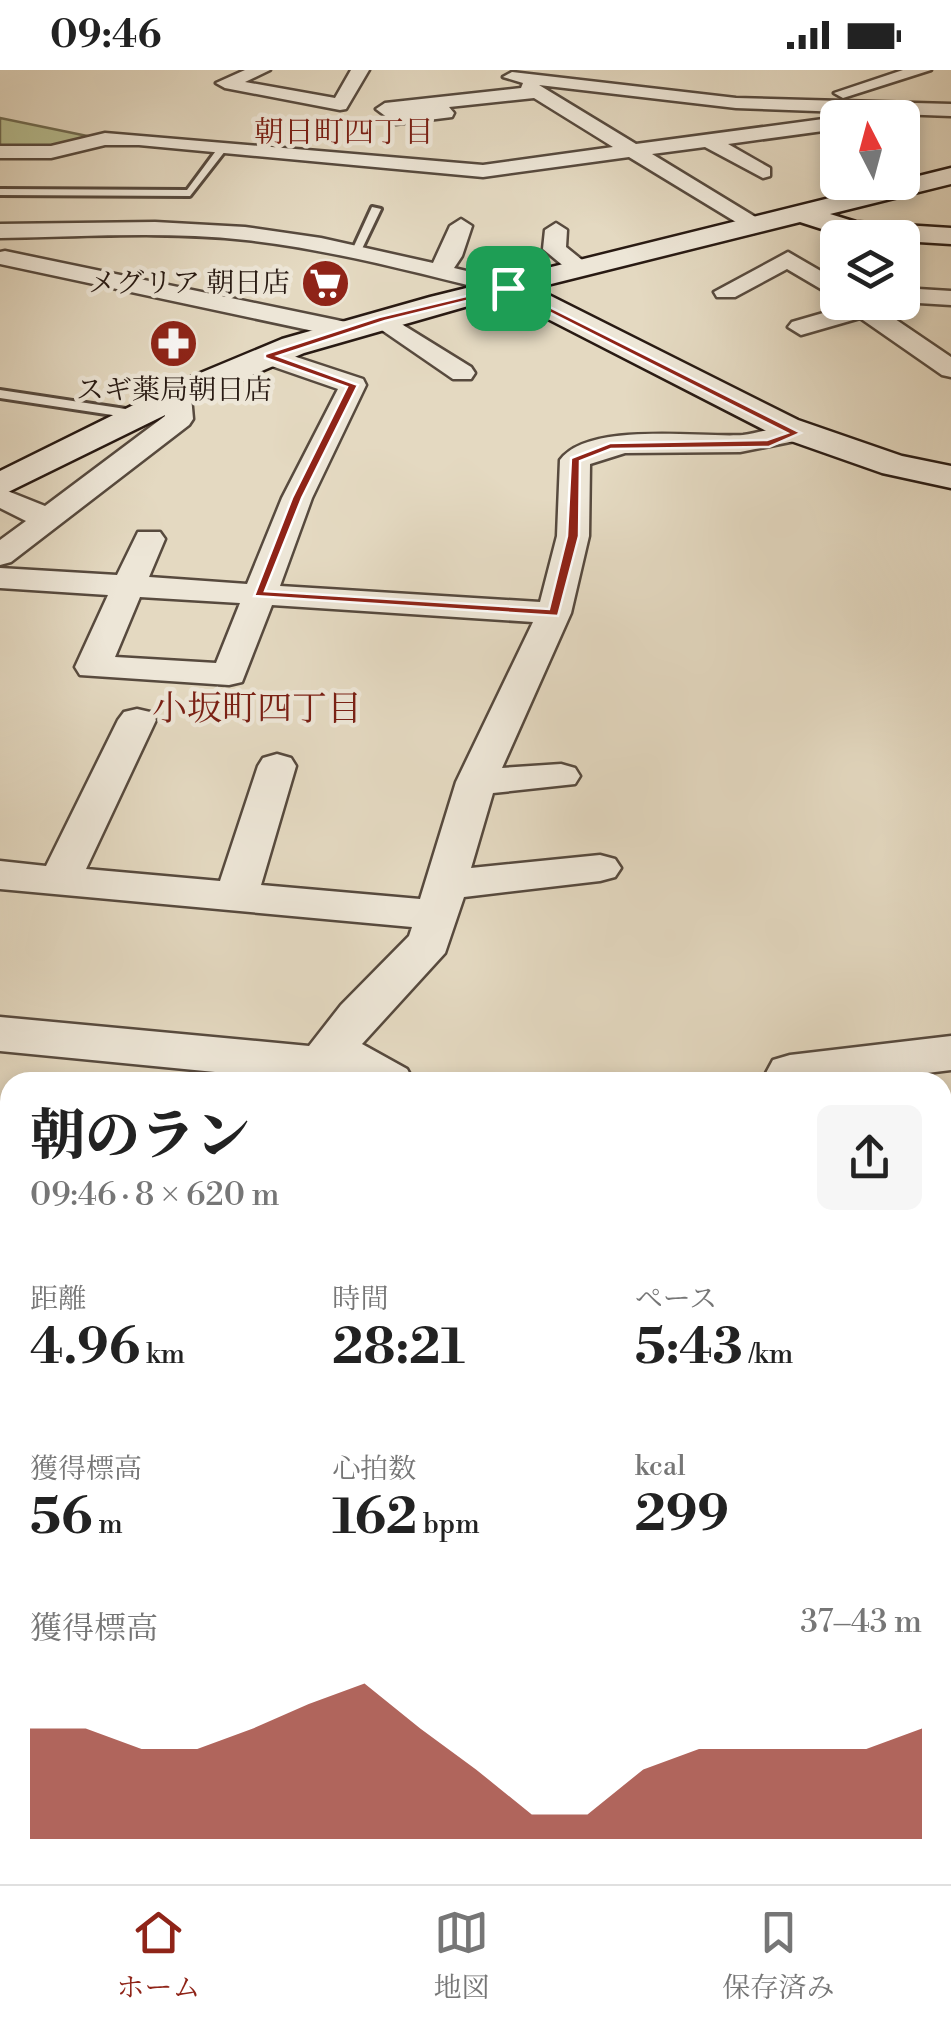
<!DOCTYPE html>
<html lang="ja">
<head>
<meta charset="utf-8">
<style>
  :root { --surface:#fff; --page:#f6f6f6; --text:#222; --muted:#767676; --line:#e0e0e0; --accent:#8f2418 }
  body { margin:0; font-family:"Libre Bodoni","Noto Serif JP",serif; background:var(--page); color:var(--text); height:100vh; display:flex; flex-direction:column; font-size:38px; white-space:nowrap }
  * { box-sizing:border-box; margin:0 }
  p { font-size:32px; color:var(--muted) }
  .icon { flex:none; width:55px; height:55px; fill:none; stroke:currentColor; stroke-width:2; stroke-linecap:round; stroke-linejoin:round }
  .map { position:relative; flex:1; overflow:hidden }
  .sheet { position:absolute; left:0px; top:1002px; width:952px; height:812px; display:flex; flex-direction:column; background:var(--surface); border-radius:30px 30px 0 0; box-shadow:0 5px 15px #0003 }
  .sheet>* { flex:none }
  .needle { width:65px; rotate:354deg }
  .controls { position:absolute; left:820px; top:30px; display:grid; gap:20px }
  .controls a { display:grid; place-items:center; width:100px; height:100px; border-radius:15px; background:var(--surface); box-shadow:0 5px 15px #0003; font-size:50px }
  .pin { position:absolute; display:grid; place-items:center; width:85px; height:85px; color:#fff; margin:-42px; border-radius:20px; box-shadow:0 5px 15px #0006 }
  .round { display:grid; place-items:center; flex:none; width:105px; height:105px; border-radius:15px; background:var(--page) }
  .summary { display:flex; align-items:center; justify-content:space-between; height:170px; padding:0 30px }
  h1 { font-size:55px; font-weight:800; line-height:75px }
  .metrics { display:grid; grid-template-columns:repeat(3,1fr); gap:15px; height:170px; padding:10px 30px }
  .metrics div { display:grid; align-content:center }
  .metrics b { font-size:50px; font-weight:800 }
  .metrics small { font-size:28px; font-weight:400 }
  .metrics p { font-size:28px }
  .chart { height:280px; padding:20px 30px }
  .chart p { display:flex; justify-content:space-between }
  .chart svg { width:100%; height:180px; margin-top:10px; fill:var(--accent); opacity:.7 }
  .status { display:flex; justify-content:space-between; align-items:center; height:70px; padding:0 50px; background:var(--surface); direction:ltr }
  .status svg { height:28px; fill:currentColor }
  .menu { display:flex; justify-content:space-around; align-items:center; height:140px; border-top:2px solid var(--line); background:var(--surface); font-size:28px; color:var(--muted) }
  .menu a { display:grid; justify-items:center; gap:5px }
  .menu .current { color:var(--accent) }
  .map>svg:first-child { display:block }
  .green { fill:#b7be91; stroke:#706c52; stroke-width:2.5 }
  .lines { fill:none; stroke-linecap:round; stroke-linejoin:round }
  .lane-casing { stroke:#574a3e; stroke-width:6 }
  .street-casing { stroke:#574a3e; stroke-width:5 }
  .secondary-casing { stroke:#281a13; stroke-width:5 }
  .lane { fill:#ede6d7; fill-rule:evenodd }
  .street { fill:#ede6d7; fill-rule:evenodd }
  .secondary { fill:#ede6d7; fill-rule:evenodd }
  .route { fill:#8f2418; stroke:#fff; stroke-width:2.5; fill-rule:evenodd }
  .labels { text-anchor:middle; dominant-baseline:central; stroke-width:9; stroke-linejoin:round; paint-order:stroke }
  .far-poi-label { font-size:28px; fill:#281a13; stroke:#ede6d7; text-anchor:end }
  .far-neighbourhood-label { font-size:30px; fill:#7a1f14; stroke:#ede6d7 }
  .neighbourhood-label { font-size:35px; fill:#7a1f14; stroke:#ede6d7 }
</style>
</head>
<body>
<div class="status"><b>09:46</b><svg viewBox="0 0 49 12"><path d="M0 12V9h3v3zM5 12V6h3v6zM10 12V3h3v9zM15 12V0h3v12zM26 1h20v11H26zM47 4h2v5h-2z"/></svg></div>
<div class="map">
<svg width="951" height="1814" viewBox="0 0 951 1814">
  <rect width="100%" height="100%" fill="#e4d9c1"/>
  <filter id="stains"><feTurbulence type="fractalNoise" baseFrequency=".002" numOctaves="4"/><feColorMatrix values="0 0 0 0 .2 0 0 0 0 .09 0 0 0 0 .02 0 0 0 .5 -.17"/></filter>
  <radialGradient id="worn" r=".72"><stop offset=".6" stop-color="#630" stop-opacity="0"/><stop offset="1" stop-color="#630" stop-opacity=".3"/></radialGradient>
  <polygon class="green" points="0,48 97,68 52,79 0,79"/>
  <g class="lines">
    <defs>
      <g id="lane">
        <polygon points="221,74 229,76 190,126 0,125 0,119 187,120"/>
        <polygon points="372,137 381,139 360,183 350,185"/>
        <polygon points="0,320 139,341 146,345 139,349 0,328"/>
        <rect x="796" y="1805" width="36" height="9"/>
      </g>
      <g id="street">
        <polygon points="245,0 270,0 245,12 335,28 351,0 369,0 346,39 340,40 225,18 216,13"/>
        <polygon points="903,0 931,0 843,28 834,23"/>
        <polygon points="512,2 736,28 951,34 951,46 736,38 539,15 636,74 838,47 839,48 838,59 728,74 770,98 770,106 763,108 705,77 652,84 762,151 765,156 754,163 629,87 483,107 139,75 105,75 51,88 0,88 0,76 51,76 105,63 483,95 613,77 534,28 449,37 454,43 452,47 396,54 376,39 385,33 521,18 523,13 503,7"/>
        <path d="M 461,149 L 472,156 L 462,186 L 454,198 L 516,213 L 520,218 L 516,223 L 508,225 C 421,204 335,180 246,170 C 164,161 82,167 0,168 L 0,154 L 155,152 L 245,157 L 321,168 L 433,193 L 450,156 Z"/>
        <polygon points="556,153 567,160 566,177 592,198 588,203 572,203 543,179 545,160"/>
        <polygon points="5,181 346,252 359,260 346,268 0,194 0,182"/>
        <polygon points="788,182 838,211 838,229 787,199 735,227 717,227 714,222"/>
        <polygon points="902,218 951,221 951,235 902,232"/>
        <polygon points="841,232 870,232 951,287 951,307 942,305 860,248 801,265 788,257 792,252 844,237"/>
        <polygon points="382,242 471,297 475,303 471,309 453,309 373,254 370,249"/>
        <path d="M 269,278 L 363,309 L 366,315 L 312,428 L 280,516 L 540,532 L 557,466 L 560,390 C 589,351 700,368 743,365 C 763,363 786,352 805,357 L 809,363 L 805,369 L 740,382 L 625,383 L 590,394 L 589,466 L 571,543 L 502,698 L 561,694 L 575,698 L 580,706 L 575,714 L 493,723 L 471,798 L 600,785 L 615,789 L 621,798 L 615,807 L 600,811 L 464,827 L 445,883 L 362,974 L 407,999 L 414,1012 L 352,1012 L 340,1005 L 335,1012 L 285,1012 L 287,1009 L 0,981 L 0,947 L 309,976 L 341,935 L 409,866 L 412,857 L 0,819 L 0,791 L 46,796 L 118,650 L 124,642 L 137,639 L 150,642 L 156,650 L 86,799 L 220,811 L 258,696 L 263,688 L 277,684 L 291,688 L 296,696 L 261,815 L 420,829 L 456,712 L 533,552 L 272,535 L 242,612 L 229,615 L 80,605 L 75,597 L 108,525 L 0,518 L 0,498 L 117,505 L 138,462 L 160,462 L 165,469 L 149,507 L 247,514 L 282,428 L 338,319 L 260,292 L 256,286 L 260,280 ZM 140,527 L 240,533 L 216,593 L 115,587 Z"/>
        <polygon points="177,318 191,326 193,349 189,355 11,492 0,495 0,470 26,451 0,438 0,418 45,436 165,346 163,326"/>
        <polygon points="951,966 951,1000 855,1012 771,1012 766,1003 773,990 790,985"/>
        <polygon points="10,1151 10,1202 0,1205 0,1155"/>
        <polygon points="942,1300 951,1301 951,1353 942,1352"/>
        <polygon points="187,1805 259,1805 256,1814 184,1814"/>
      </g>
      <polygon id="secondary" points="951,98 951,114 830,144 856,152 951,158 951,174 902,171 902,168 850,168 800,152 535,218 798,350 902,386 951,396 951,418 882,403 774,365 503,226 304,283 210,323 0,426 0,401 186,309 282,269 430,227"/>
    </defs>
    <use href="#lane" class="lane-casing"/>
    <use href="#street" class="street-casing"/>
    <use href="#secondary" class="secondary-casing"/>
    <use href="#lane" class="lane"/>
    <use href="#street" class="street"/>
    <use href="#secondary" class="secondary"/>
  </g>
  <path class="route" d="M 508,216 L 801,363 L 769,377 L 611,379 L 580,391 L 579,466 L 558,546 L 254,526 L 292,428 L 347,317 L 265,288 L 265,284 L 379,247 ZM 507,221 L 787,363 L 767,370 L 610,373 L 571,388 L 567,466 L 549,539 L 265,521 L 302,428 L 358,315 L 278,286 L 385,251 Z"/>
  <defs>
    <symbol id="supermarket-disc" viewBox="-11 -11 22 22"><circle r="9.5" fill="#8f2418" stroke="#ede6d7"/><path d="M-6-5.5h2.5l.6 2H6L4.5 2H-2.5L-4.4-4H-6ZM-1.5 3.2a1.3 1.3 0 1 0 .1 0ZM3 3.2a1.3 1.3 0 1 0 .1 0Z" fill="#fff"/></symbol>
    <symbol id="pharmacy-disc" viewBox="-11 -11 22 22"><circle r="9.5" fill="#8f2418" stroke="#ede6d7"/><path d="M-2-6h4v4h4v4h-4v4h-4v-4h-4v-4h4Z" fill="#fff"/></symbol>
  </defs>
  <g fill-rule="evenodd">
    <use href="#supermarket-disc" x="298" y="186" width="55" height="55"/>
    <use href="#pharmacy-disc" x="146" y="246" width="55" height="55"/>
  </g>
  <g class="labels">
    <g class="far-poi-label">
      <text x="290" y="213">メグリア 朝日店</text>
      <text x="174" y="320" text-anchor="middle">スギ薬局朝日店</text>
    </g>
    <g class="far-neighbourhood-label">
      <text x="344" y="63">朝日町四丁目</text>
    </g>
    <g class="neighbourhood-label">
      <text x="257" y="639">小坂町四丁目</text>
    </g>
  </g>
  <rect width="100%" height="100%" filter="url(#stains)"/>
  <rect width="100%" height="100%" fill="url(#worn)"/>
</svg>
<div class="controls">
<a><svg class="needle" viewBox="-14 -14 28 28"><path d="M0-13l5 13h-10z" fill="#e53935"/><path d="M0 13l5-13h-10z" fill="#767676"/></svg></a>
<a><svg class="icon" aria-label="layers" viewBox="0 0 24 24"><path d="M12 4l9 5-9 5-9-5zM3 14l9 5 9-5"/></svg></a>
</div>
<div class="pin" style="left:508px;top:218px;background:#1e9e55"><svg class="icon" aria-label="arrive" viewBox="0 0 24 24"><path d="M6 21V4h12l-3 4 3 4H6"/></svg></div>
<section class="sheet">
<div class="summary"><div><h1>朝のラン</h1><p>09:46 · 8 × 620 m</p></div><a class="round"><svg class="icon" aria-label="share" viewBox="0 0 24 24"><path d="M12 15V3M7 8l5-5 5 5M5 13v7h14v-7"/></svg></a></div>
<div class="metrics">
<div><p>距離</p><b>4.96<small> km</small></b></div>
<div><p>時間</p><b>28:21</b></div>
<div><p>ペース</p><b>5:43<small> /km</small></b></div>
</div>
<div class="metrics">
<div><p>獲得標高</p><b>56<small> m</small></b></div>
<div><p>心拍数</p><b>162<small> bpm</small></b></div>
<div><p>kcal</p><b>299</b></div>
</div>
<div class="chart"><p><span>獲得標高</span>37–43 m</p>
<svg viewBox="0 0 160 44" preserveAspectRatio="none"><path d="M0 44V17L10 17L20 22L30 22L40 17L50 11L60 6L70 17L80 27L90 38L100 38L110 27L120 22L130 22L140 22L150 22L160 17V44z"/></svg>
</div>
</section>
</div>
<nav class="menu">
<a class="current"><svg class="icon" aria-label="home" viewBox="0 0 24 24"><path d="M3 11l9-7 9 7M6 9v11h12V9"/></svg>ホーム</a>
<a><svg class="icon" aria-label="map" viewBox="0 0 24 24"><path d="M3 6l6-2 6 2 6-2v14l-6 2-6-2-6 2zM9 4v14M15 6v14"/></svg>地図</a>
<a><svg class="icon" aria-label="saved" viewBox="0 0 24 24"><path d="M7 4h10v16l-5-4-5 4z"/></svg>保存済み</a>
</nav>
</body>
</html>
